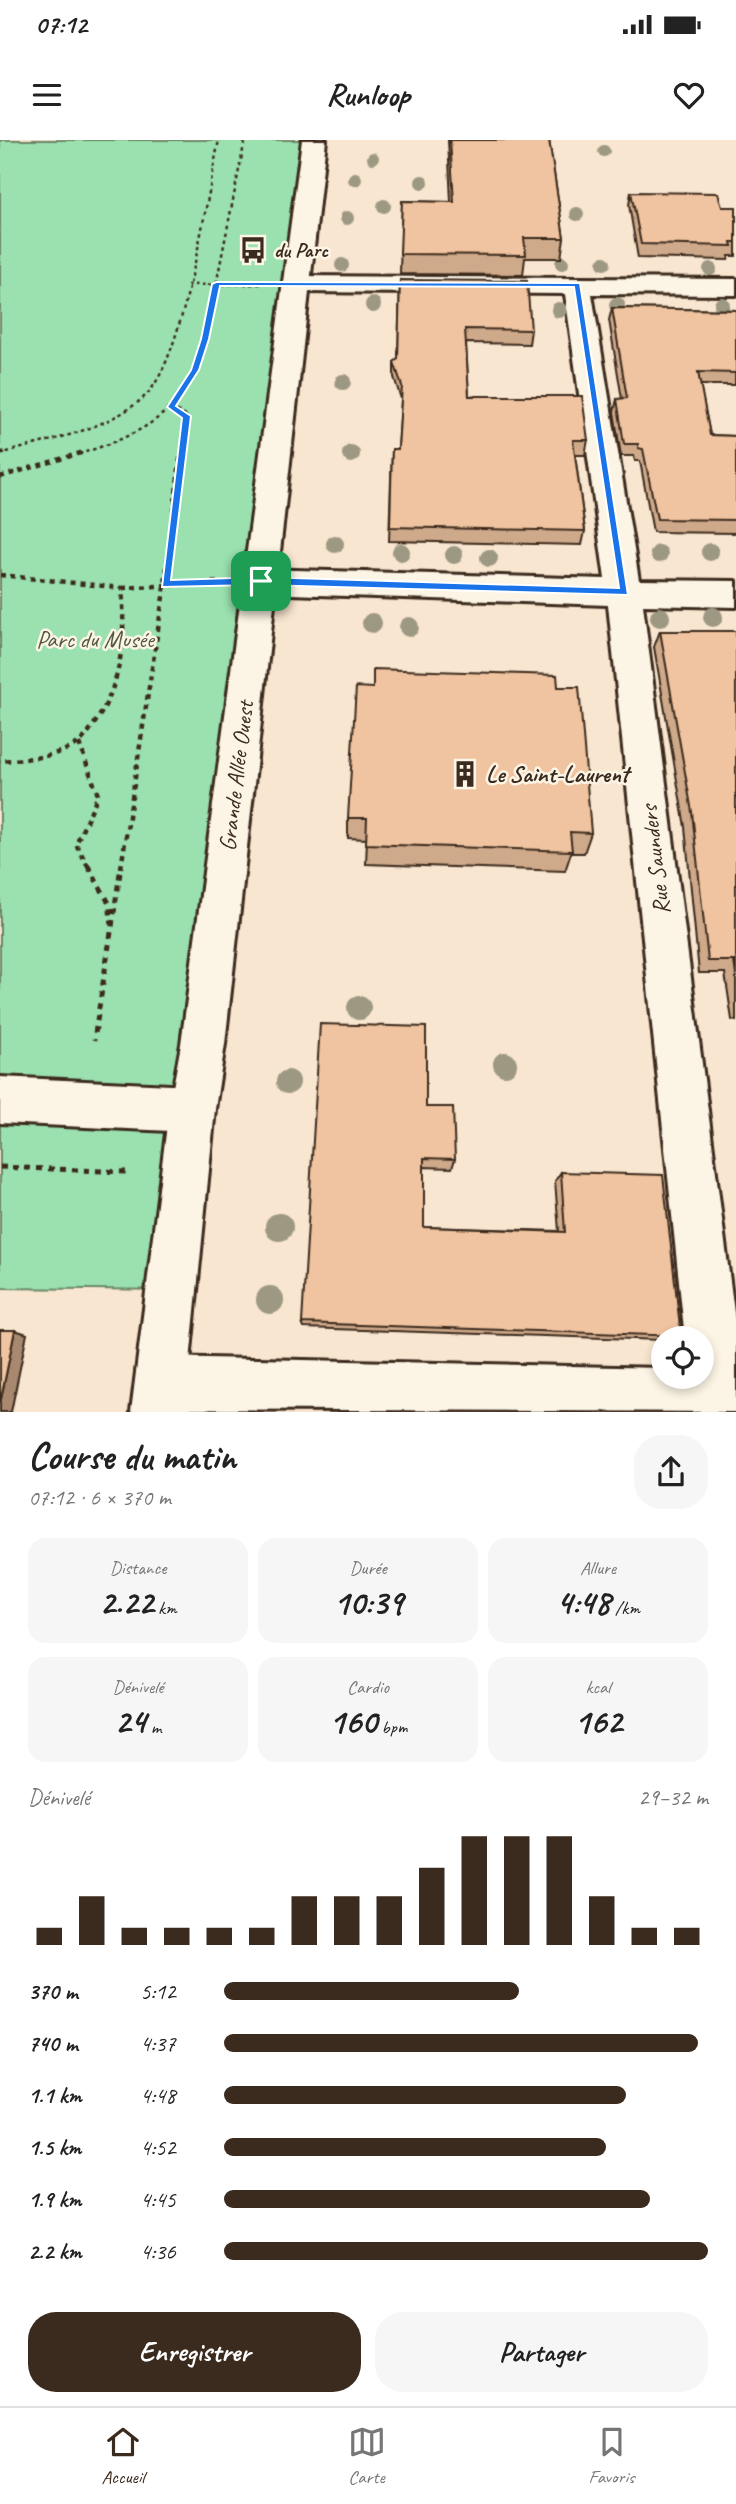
<!DOCTYPE html>
<html lang="fr">
<head>
<meta charset="utf-8">
<style>
  :root { --surface:#fff; --page:#f6f6f6; --text:#222; --muted:#767676; --line:#e0e0e0; --accent:#3b2a1e }
  body { margin:0; font-family:Caveat,sans-serif; background:var(--page); color:var(--text); height:100vh; display:flex; flex-direction:column; font-size:26px; white-space:nowrap }
  * { box-sizing:border-box; margin:0 }
  p { font-size:23px; color:var(--muted) }
  .icon { flex:none; width:38px; height:38px; fill:none; stroke:currentColor; stroke-width:2; stroke-linecap:round; stroke-linejoin:round }
  .map { position:relative; height:1272px; overflow:hidden }
  .panel { display:flex; flex-direction:column; background:var(--surface); flex:1 }
  .panel>* { flex:none }
  .controls { position:absolute; left:651px; top:1186px; display:grid; gap:14px }
  .controls a { display:grid; place-items:center; width:63px; height:63px; border-radius:50%; background:var(--surface); box-shadow:0 4px 10px #0003; font-size:35px }
  .pin { position:absolute; display:grid; place-items:center; width:60px; height:60px; color:#fff; margin:-30px; border-radius:14px; box-shadow:0 4px 10px #0006 }
  .round { display:grid; place-items:center; flex:none; width:74px; height:74px; border-radius:28px; background:var(--page) }
  .head { display:flex; align-items:center; justify-content:space-between; height:119px; padding:0 28px }
  h1 { font-size:38px; font-weight:700; line-height:52px }
  .stats { display:grid; grid-template-columns:repeat(3,1fr); gap:10px; height:119px; padding:7px 28px }
  .stats div { display:grid; align-content:center; border-radius:18px; background:var(--page); text-align:center }
  .stats b { font-size:35px; font-weight:700 }
  .stats small { font-size:19px; font-weight:400 }
  .stats p { font-size:19px }
  .chart { height:196px; padding:14px 28px }
  .chart p { display:flex; justify-content:space-between }
  .chart svg { width:100%; height:126px; margin-top:7px; stroke:var(--accent); stroke-width:6 }
  .action { display:flex; gap:14px; margin-top:auto; padding:14px 28px }
  .action a { flex:1; height:80px; border-radius:28px; background:var(--accent); color:#fff; font-size:28px; font-weight:700; line-height:80px; text-align:center }
  .action a+a { background:var(--page); color:var(--text) }
  ul { padding:0 28px; list-style:none; font-size:23px }
  li { display:grid; grid-template-columns:112px 84px 1fr; align-items:center; height:52px }
  li i { height:18px; border-radius:9px; background:var(--accent) }
  .status { display:flex; justify-content:space-between; align-items:center; height:49px; padding:0 35px; background:var(--surface); direction:ltr }
  .status svg { height:19px; fill:currentColor }
  header { display:flex; justify-content:space-between; align-items:center; height:91px; padding:0 28px; background:var(--surface); font-size:32px; font-weight:700 }
  .dock { display:flex; justify-content:space-around; align-items:center; height:98px; border-top:2px solid var(--line); background:var(--surface); font-size:19px; color:var(--muted) }
  .dock a { display:grid; justify-items:center; gap:4px }
  .dock .selected { color:var(--accent) }
  .map>svg:first-child { display:block }
  .green { fill:#9ae1af; stroke:#6a8666; stroke-width:2 }
  .lines { fill:none; stroke-linecap:round; stroke-linejoin:round }
  .minor-casing { stroke:#3b2a1e; stroke-width:6 }
  .major-casing { stroke:#3b2a1e; stroke-width:6 }
  .path-far2 { stroke:#3b2a1e; stroke-width:2.5; stroke-dasharray:3.5 3.5; stroke-linecap:butt }
  .path-far1 { stroke:#3b2a1e; stroke-width:4.5; stroke-dasharray:5 5; stroke-linecap:butt }
  .path { stroke:#3b2a1e; stroke-width:5; stroke-dasharray:6 6; stroke-linecap:butt }
  .minor { fill:#fcf5e5; fill-rule:evenodd }
  .major { fill:#fcf5e5; fill-rule:evenodd }
  .tree { fill:#9d9882 }
  .wall { fill:#cea98a; stroke:#3b2a1e; stroke-width:2 }
  .shaded-wall { fill:#a88970; stroke:#3b2a1e; stroke-width:2 }
  .building { fill:#f0c4a0; stroke:#3b2a1e; stroke-width:2 }
  .route { fill:#1a73e8; stroke:#fff; stroke-width:2; fill-rule:evenodd }
  .labels { text-anchor:middle; dominant-baseline:central; stroke-width:5; stroke-linejoin:round; paint-order:stroke }
  .far-poi-label { font-size:21px; font-weight:bold; fill:#3b2a1e; stroke:#fcf5e5; text-anchor:start }
  .park-label { font-size:24px; fill:#535842; stroke:#fcf5e5 }
  .poi-label { font-size:24px; font-weight:bold; fill:#3b2a1e; stroke:#fcf5e5; text-anchor:start }
  .street-label { font-size:24px; fill:#3b2a1e; stroke:#fcf5e5 }
</style>
</head>
<body>
<div class="status"><b>07:12</b><svg viewBox="0 0 49 12"><path d="M0 12V9h3v3zM5 12V6h3v6zM10 12V3h3v9zM15 12V0h3v12zM26 1h20v11H26zM47 4h2v5h-2z"/></svg></div>
<header><svg class="icon" aria-label="menu" viewBox="0 0 24 24"><path d="M4 6h16M4 12h16M4 18h16"/></svg>Runloop<svg class="icon" aria-label="heart" viewBox="0 0 24 24"><path d="M12 20l-8-8c-3-5 5-10 8-4 3-6 11-1 8 4z"/></svg></header>
<div class="map">
<svg width="736" height="1272" viewBox="0 0 736 1272">
  <rect width="100%" height="100%" fill="#f8e6d0"/>
  <filter id="ink" filterUnits="userSpaceOnUse"><feTurbulence type="fractalNoise" baseFrequency=".0143" numOctaves="2"/><feDisplacementMap in="SourceGraphic" scale="14" xChannelSelector="R" yChannelSelector="G"/><feConvolveMatrix kernelMatrix="1 2 1 2 8 2 1 2 1" color-interpolation-filters="sRGB"/></filter>
  <g filter="url(#ink)">
    <polygon class="green" points="0,0 315,0 172,1150 0,1148"/>
    <g class="lines">
      <defs>
        <g id="minor">
          <polygon points="297,136 736,139 736,155 592,154 639,440 736,441 736,467 643,465 736,1188 736,1272 162,1269 143,1262 136,1243 143,1224 162,1217 663,1228 663,1237 702,1237 702,1199 685,1199 608,465 261,453 249,450 244,441 249,432 261,429 605,439 565,154 297,152 288,150 284,144 288,138"/>
          <polygon points="0,937 192,946 208,953 215,969 208,985 192,992 0,983"/>
        </g>
        <polygon id="major" points="302,0 326,0 225,904 215,969 185,1272 131,1272 169,969 181,904"/>
      </defs>
      <use href="#minor" class="minor-casing"/>
      <use href="#major" class="major-casing"/>
      <g class="path-far2">
        <polyline points="187,145 261,144"/>
        <polyline points="171,267 186,276 181,314"/>
        <path d="M 0,314 C 45,301 113,289 147,254 C 184,216 207,56 219,0"/>
        <path d="M 79,314 C 111,304 148,291 172,265 C 207,229 211,168 221,120 C 229,80 237,40 245,0"/>
      </g>
      <g class="path-far1">
        <polyline points="0,314 5,312"/>
        <polyline points="0,337 84,312"/>
        <path d="M 0,435 L 122,448 C 126,497 122,546 92,587 C 88,593 84,599 78,603 C 56,618 25,619 0,621"/>
        <polyline points="122,448 222,442"/>
        <polyline points="79,603 98,655 76,704 89,728"/>
        <polyline points="121,728 165,444 181,312"/>
      </g>
      <g class="path">
        <polyline points="88,726 109,763 112,786 94,900"/>
        <polyline points="112,786 121,726"/>
        <polyline points="0,1027 128,1032"/>
      </g>
      <use href="#minor" class="minor"/>
      <use href="#major" class="major"/>
    </g>
    <g class="tree">
      <circle cx="604" cy="11" r="6"/>
      <circle cx="373" cy="18" r="6"/>
      <circle cx="355" cy="39" r="7"/>
      <circle cx="422" cy="42" r="7"/>
      <circle cx="384" cy="66" r="7"/>
      <circle cx="577" cy="74" r="7"/>
      <circle cx="347" cy="78" r="7"/>
      <circle cx="562" cy="123" r="7"/>
      <circle cx="604" cy="123" r="7"/>
      <circle cx="342" cy="125" r="7"/>
      <circle cx="710" cy="129" r="7"/>
      <circle cx="373" cy="165" r="8"/>
      <circle cx="617" cy="165" r="8"/>
      <circle cx="722" cy="165" r="8"/>
      <circle cx="559" cy="170" r="8"/>
      <circle cx="343" cy="242" r="8"/>
      <circle cx="351" cy="314" r="9"/>
      <circle cx="335" cy="404" r="9"/>
      <circle cx="401" cy="412" r="9"/>
      <circle cx="710" cy="412" r="9"/>
      <circle cx="659" cy="414" r="9"/>
      <circle cx="454" cy="415" r="9"/>
      <circle cx="489" cy="418" r="9"/>
      <circle cx="660" cy="477" r="10"/>
      <circle cx="713" cy="477" r="10"/>
      <circle cx="372" cy="483" r="10"/>
      <circle cx="409" cy="487" r="10"/>
      <circle cx="359" cy="868" r="12"/>
      <circle cx="505" cy="924" r="12"/>
      <circle cx="288" cy="942" r="12"/>
      <circle cx="279" cy="1087" r="14"/>
      <circle cx="270" cy="1160" r="14"/>
    </g>
    <g class="wall">
      <polygon points="448,0 549,0 564,98 561,118 525,118 523,135 400,134 402,61 451,62"/>
      <polygon points="631,52 722,67 736,67 736,116 729,116 728,120 638,118 629,65"/>
      <polygon points="400,140 531,190 529,204 466,203 469,256 588,300 585,315 575,315 585,391 582,405 389,401 392,309 398,309 401,259 394,237 394,222 398,219"/>
      <polygon points="612,168 736,170 735,245 700,245 710,295 736,296 736,393 653,392 640,321 635,321 634,316 621,316 614,272 617,259 622,259 609,180"/>
      <polygon points="660,491 736,491 736,881 732,880 725,833 699,833 685,687 654,507"/>
      <polygon points="558,547 591,693 584,713 571,713 565,731 366,724 367,699 348,698 348,678"/>
      <polygon points="426,967 455,1019 452,1028 424,1027 424,1087 559,1091 555,1041 561,1032 681,1196 674,1199 663,1200 304,1188 302,1183"/>
    </g>
    <polygon class="shaded-wall" points="15,1190 27,1194 11,1272 0,1272 0,1264"/>
    <g class="building">
      <polygon points="450,0 549,0 564,98 524,98 526,115 400,114 402,61 454,62"/>
      <polygon points="631,52 718,53 722,67 736,67 736,102 731,102 732,106 641,104"/>
      <polygon points="400,140 527,141 531,190 465,189 469,256 582,256 588,300 573,300 585,391 390,387 392,309 398,309 402,246 394,222 398,219"/>
      <polygon points="612,168 736,170 736,233 698,232 710,295 736,296 736,380 657,379 643,309 638,308 638,304 624,304 617,259 627,258"/>
      <polygon points="660,491 736,491 736,835 734,821 708,821 692,672"/>
      <polygon points="373,529 557,535 558,547 579,547 591,693 570,692 572,711 366,704 367,678 348,678 356,547 373,548"/>
      <polygon points="320,884 426,887 426,967 453,967 455,1019 424,1018 424,1087 565,1092 561,1032 663,1035 681,1196 302,1183"/>
      <polygon points="0,1190 15,1190 0,1264"/>
    </g>
  </g>
  <path class="route" d="M 216,142 L 580,143 L 628,455 L 261,445 L 162,447 L 182,278 L 167,267 L 191,230 L 201,199 L 212,144 ZM 220,146 L 574,147 L 619,448 L 261,437 L 171,440 L 191,276 L 176,266 L 199,230 L 209,199 Z"/>
  <defs>
    <symbol id="bus-bare" viewBox="-9 -9 18 18"><path d="M-5-6H5V4H4V6H2V4H-2V6H-4V4H-5ZM-3.5-4V0h7V-4ZM-3.5 1.2v1.5H-2V1.2ZM2 1.2v1.5H3.5V1.2Z" fill="#3b2a1e" stroke="#fcf5e5" stroke-width="2.5" paint-order="stroke"/></symbol>
    <symbol id="building-bare" viewBox="-9 -9 18 18"><path d="M-4-6H4V6H1V3H-1V6H-4ZM-2.5-4.3h1.7v1.8h-1.7ZM.8-4.3h1.7v1.8H.8ZM-2.5-1h1.7V.8h-1.7ZM.8-1h1.7V.8H.8Z" fill="#3b2a1e" stroke="#fcf5e5" stroke-width="2.5" paint-order="stroke"/></symbol>
  </defs>
  <g fill-rule="evenodd">
    <use href="#bus-bare" x="234" y="91" width="38" height="38"/>
    <use href="#building-bare" x="446" y="615" width="38" height="38"/>
  </g>
  <g class="labels">
    <g class="far-poi-label">
      <text x="274" y="110">du Parc</text>
    </g>
    <g class="park-label">
      <text x="95" y="499">Parc du Musée</text>
    </g>
    <g class="poi-label">
      <text x="486" y="634">Le Saint-Laurent</text>
    </g>
    <g class="street-label">
      <text transform="translate(236 636) rotate(-83)">Grande Allée Ouest</text>
      <text transform="translate(655 720) rotate(-97)">Rue Saunders</text>
    </g>
  </g>
</svg>
<div class="controls">
<a><svg class="icon" aria-label="locate" viewBox="0 0 24 24"><circle cx="12" cy="12" r="6"/><path d="M12 2v4M12 18v4M2 12h4M18 12h4"/></svg></a>
</div>
<div class="pin" style="left:261px;top:441px;background:#1e9e55"><svg class="icon" aria-label="arrive" viewBox="0 0 24 24"><path d="M6 21V4h12l-3 4 3 4H6"/></svg></div>
</div>
<section class="panel">
<div class="head"><div><h1>Course du matin</h1><p>07:12 · 6 × 370 m</p></div><a class="round"><svg class="icon" aria-label="share" viewBox="0 0 24 24"><path d="M12 15V3M7 8l5-5 5 5M5 13v7h14v-7"/></svg></a></div>
<div class="stats">
<div><p>Distance</p><b>2.22<small> km</small></b></div>
<div><p>Durée</p><b>10:39</b></div>
<div><p>Allure</p><b>4:48<small> /km</small></b></div>
</div>
<div class="stats">
<div><p>Dénivelé</p><b>24<small> m</small></b></div>
<div><p>Cardio</p><b>160<small> bpm</small></b></div>
<div><p>kcal</p><b>162</b></div>
</div>
<div class="chart"><p><span>Dénivelé</span>29–32 m</p>
<svg viewBox="0 0 160 44" preserveAspectRatio="none"><path d="M5 44V38M15 44V27M25 44V38M35 44V38M45 44V38M55 44V38M65 44V27M75 44V27M85 44V27M95 44V17M105 44V6M115 44V6M125 44V6M135 44V27M145 44V38M155 44V38"/></svg>
</div>
<ul>
<li><b>370 m</b>5:12<i style="width:61%"></i></li>
<li><b>740 m</b>4:37<i style="width:98%"></i></li>
<li><b>1.1 km</b>4:48<i style="width:83%"></i></li>
<li><b>1.5 km</b>4:52<i style="width:79%"></i></li>
<li><b>1.9 km</b>4:45<i style="width:88%"></i></li>
<li><b>2.2 km</b>4:36<i style="width:100%"></i></li>
</ul>
<div class="action"><a>Enregistrer</a><a>Partager</a></div>
</section>
<nav class="dock">
<a class="selected"><svg class="icon" aria-label="home" viewBox="0 0 24 24"><path d="M3 11l9-7 9 7M6 9v11h12V9"/></svg>Accueil</a>
<a><svg class="icon" aria-label="map" viewBox="0 0 24 24"><path d="M3 6l6-2 6 2 6-2v14l-6 2-6-2-6 2zM9 4v14M15 6v14"/></svg>Carte</a>
<a><svg class="icon" aria-label="saved" viewBox="0 0 24 24"><path d="M7 4h10v16l-5-4-5 4z"/></svg>Favoris</a>
</nav>
</body>
</html>
